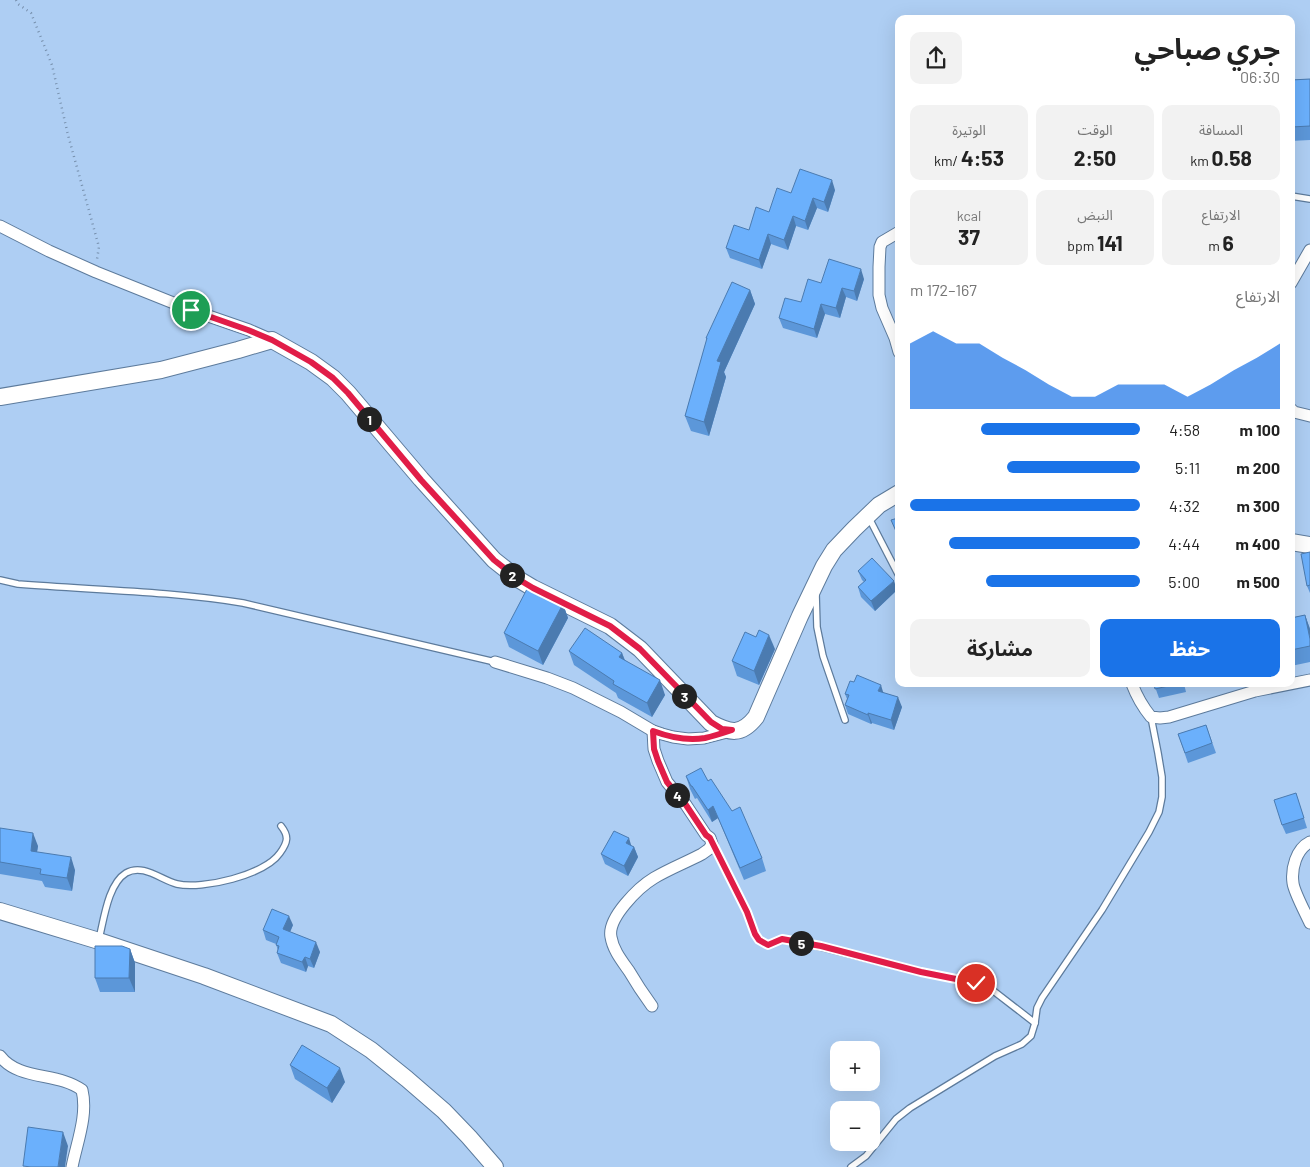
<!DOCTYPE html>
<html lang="ar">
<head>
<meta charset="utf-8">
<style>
  :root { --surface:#fff; --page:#f2f2f2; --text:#222; --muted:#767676; --accent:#1a73e8 }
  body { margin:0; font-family:Barlow,"Noto Sans Arabic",sans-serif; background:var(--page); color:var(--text); direction:rtl; height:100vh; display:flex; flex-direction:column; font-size:19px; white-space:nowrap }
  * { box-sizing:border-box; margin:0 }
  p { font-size:16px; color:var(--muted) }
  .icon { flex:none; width:28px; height:28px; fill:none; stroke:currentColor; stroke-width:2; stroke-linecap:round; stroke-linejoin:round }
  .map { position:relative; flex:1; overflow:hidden; direction:ltr }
  .details { position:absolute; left:895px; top:15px; width:400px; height:672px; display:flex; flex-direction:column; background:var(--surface); border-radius:10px; box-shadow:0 5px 20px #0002; direction:rtl }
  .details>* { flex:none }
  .buttons { position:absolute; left:830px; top:1041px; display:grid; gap:10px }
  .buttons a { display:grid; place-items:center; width:50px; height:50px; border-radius:10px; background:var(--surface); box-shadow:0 5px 20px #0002; font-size:25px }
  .pin { position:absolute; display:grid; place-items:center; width:42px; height:42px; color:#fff; margin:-21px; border:2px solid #fff; border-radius:50%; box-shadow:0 1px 5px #0007 }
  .km { position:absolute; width:25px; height:25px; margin:-12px; border-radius:50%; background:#222; color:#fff; font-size:14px; line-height:25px; text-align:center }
  .round { display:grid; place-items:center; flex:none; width:52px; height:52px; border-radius:10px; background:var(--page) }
  .headline { display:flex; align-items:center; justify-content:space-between; height:85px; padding:0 15px }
  h1 { font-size:28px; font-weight:700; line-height:38px }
  .stats { display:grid; grid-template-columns:repeat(3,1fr); gap:8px; height:85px; padding:5px 15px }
  .stats div { display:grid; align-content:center; border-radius:10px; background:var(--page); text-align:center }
  .stats b { font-size:21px; font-weight:700 }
  .stats small { font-size:14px; font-weight:400 }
  .stats p { font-size:14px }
  .chart { height:140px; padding:10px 15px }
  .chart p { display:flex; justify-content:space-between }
  .chart svg { width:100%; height:90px; margin-top:5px; fill:var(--accent); opacity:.7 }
  .button { display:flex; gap:10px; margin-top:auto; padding:10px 15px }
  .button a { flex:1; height:58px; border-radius:10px; background:var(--accent); color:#fff; font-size:20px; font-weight:700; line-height:58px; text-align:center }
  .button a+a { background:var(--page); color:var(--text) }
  ul { padding:0 15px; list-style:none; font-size:16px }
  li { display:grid; grid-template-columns:80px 60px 1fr; align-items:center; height:38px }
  li i { height:12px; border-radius:6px; background:var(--accent) }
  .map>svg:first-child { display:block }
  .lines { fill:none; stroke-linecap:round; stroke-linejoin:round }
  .lane-casing { stroke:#5d7b9c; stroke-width:8 }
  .street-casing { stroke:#5d7b9c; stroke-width:13 }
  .secondary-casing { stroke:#5d7b9c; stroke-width:18 }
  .path { stroke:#7790ad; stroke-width:2.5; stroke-dasharray:1 4; stroke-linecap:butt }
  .lane { stroke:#fff; stroke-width:5.5 }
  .street { stroke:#fff; stroke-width:11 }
  .secondary { stroke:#fff; stroke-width:16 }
  .wall { fill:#5c97d9 }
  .shaded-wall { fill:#4b7bb0 }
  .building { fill:#6bb0fc; stroke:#4b7bb0 }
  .route-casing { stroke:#fff; stroke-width:10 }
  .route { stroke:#e11d48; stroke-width:6 }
</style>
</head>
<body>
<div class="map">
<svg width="1310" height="1167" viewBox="0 0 1310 1167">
  <rect width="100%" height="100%" fill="#aecef3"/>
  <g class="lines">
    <defs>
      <g id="lane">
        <polyline points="1291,196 1310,199"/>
        <polyline points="869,518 899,576"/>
        <path d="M 0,580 L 18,584 C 93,590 169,591 243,603 L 495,662"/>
        <polyline points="816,593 817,627 823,656 845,720"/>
        <polyline points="712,844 747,912 755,934 759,940 768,945 782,939 821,947 921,972 976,983 991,989 1035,1023"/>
        <path d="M 99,939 C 104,919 108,884 126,873 C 143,863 161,880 177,884 C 202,890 265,875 280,853 C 288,842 289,836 281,826"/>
        <polyline points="851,1167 866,1156 896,1119 910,1108 995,1056 1022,1044 1031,1036 1035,1023 1037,1008 1042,998 1102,910 1149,832 1159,812 1162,797 1162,777 1158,753 1151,717"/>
      </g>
      <g id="street">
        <polyline points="0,226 49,251 96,272 191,310 249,330 272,340"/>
        <polyline points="899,232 882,242 880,247 879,267 879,295 882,308 895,338 899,352"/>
        <polyline points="1291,283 1310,250"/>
        <polyline points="1291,409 1294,412 1310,416"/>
        <polyline points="495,662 547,678 573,688 621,712 653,731 662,734 673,737 688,739 704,738 731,731"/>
        <path d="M 1132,684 C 1137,697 1142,706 1151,717 L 1160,718 L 1169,717 L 1255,691 L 1310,680"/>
        <path d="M 1310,842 C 1296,849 1291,869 1293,883 C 1294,892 1306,914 1310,923"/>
        <path d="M 652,1006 C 644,995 636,983 629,971 C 622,961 613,950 611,937 C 607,918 639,887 654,878 C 669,869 687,862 702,854 L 709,849 L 712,844 L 710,838 L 706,835 L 686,805 L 667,782 L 658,761 L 654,749 L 653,731"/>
        <path d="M 0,1056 C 19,1081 58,1072 82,1090 C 88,1115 77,1142 72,1167"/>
      </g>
      <g id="secondary">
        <path d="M 0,397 L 161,370 L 238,350 L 272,340 L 311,362 L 333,378 L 348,393 L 421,479 L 494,560 L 518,579 L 533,588 L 610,626 L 640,649 L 711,723 C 730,733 741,736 756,717 L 800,616 L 824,566 L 834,550 L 854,529 L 879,505 L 899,493"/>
        <polyline points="1291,542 1310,545"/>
        <polyline points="0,911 99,941 204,976 331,1024 371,1050 407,1079 444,1111 469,1137 495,1167"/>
      </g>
    </defs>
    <use href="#lane" class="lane-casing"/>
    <use href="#street" class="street-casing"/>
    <use href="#secondary" class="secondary-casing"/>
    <polyline class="path" points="16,0 18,4 31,13 52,65 68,135 99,247 97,259"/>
    <use href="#lane" class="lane"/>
    <use href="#street" class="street"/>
    <use href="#secondary" class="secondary"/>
  </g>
  <g class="wall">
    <polygon points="1310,79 1310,140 1291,141 1291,80"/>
    <polygon points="835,190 828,212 817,208 808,230 796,226 788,250 771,244 762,269 730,258 726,248 749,230 769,212 791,193"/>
    <polygon points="864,279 857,301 846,297 840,318 825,314 817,338 783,328 779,318 801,302 821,283"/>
    <polygon points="750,290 755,304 724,372 726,377 709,436 691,431 685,416 707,340 706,338"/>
    <polygon points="1310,552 1310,593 1307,586"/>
    <polygon points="858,571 897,590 875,611 861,597 858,587 864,582 862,580"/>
    <polygon points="563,604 568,618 543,665 509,647 504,633"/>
    <polygon points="1305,615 1310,629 1310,662 1291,666 1291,618"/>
    <polygon points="775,649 759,685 737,676 732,661"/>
    <polygon points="569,651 622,653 625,660 665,695 652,717 618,698 616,693 574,665"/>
    <polygon points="1154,684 1184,684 1186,692 1159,698"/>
    <polygon points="883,692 902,707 894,730 872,723 871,724 848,714 845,705 847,699 845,694"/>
    <polygon points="1206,725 1216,753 1188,763 1178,734"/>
    <polygon points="686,776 708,781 762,858 766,871 744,880 718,818 712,822 697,798 695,799 690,789"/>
    <polygon points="1296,793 1307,828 1286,834 1282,825"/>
    <polygon points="0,828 38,846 37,852 75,870 72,891 45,887 42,881 0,874"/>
    <polygon points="632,846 634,847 638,857 628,876 605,864 601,854"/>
    <polygon points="293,925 290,932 320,952 314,968 308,966 306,972 281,963 277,953 278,951 276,944 266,940 263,930"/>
    <polygon points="130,949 135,963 135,992 100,992 95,978"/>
    <polygon points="290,1065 345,1082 332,1103 295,1079"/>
  </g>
  <g class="shaded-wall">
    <polygon points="832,180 835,190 828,212 824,202"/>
    <polygon points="813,198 817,208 808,230 805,221"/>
    <polygon points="793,216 796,226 788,250 784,240"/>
    <polygon points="768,234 771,244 762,269 759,260"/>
    <polygon points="861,269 864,279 857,301 854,291"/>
    <polygon points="842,288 846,297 840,318 836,308"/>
    <polygon points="750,290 755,304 724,372 726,377 709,436 704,422 717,361"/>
    <polygon points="821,304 825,314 817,338 814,329"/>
    <polygon points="894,581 897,590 875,611 871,601"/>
    <polygon points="563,604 568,618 543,665 538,651"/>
    <polygon points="1305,615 1310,629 1310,639"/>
    <polygon points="769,635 775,649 759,685 754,671"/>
    <polygon points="622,653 627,667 619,657"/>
    <polygon points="660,680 665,695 652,717 647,703"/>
    <polygon points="881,685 884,695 878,691"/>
    <polygon points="898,697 902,707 894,730 891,720"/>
    <polygon points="868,713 872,723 871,724 868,715"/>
    <polygon points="713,806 718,818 712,822 708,810"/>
    <polygon points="33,833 38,846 35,863 31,851"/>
    <polygon points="629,838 632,848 626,843"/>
    <polygon points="634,847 638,857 628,876 624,866"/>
    <polygon points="71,857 75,870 72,891 67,878"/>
    <polygon points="289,916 293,925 287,939 283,929"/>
    <polygon points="316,942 320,952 314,968 310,959"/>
    <polygon points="130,949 135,963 135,992 129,978"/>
    <polygon points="305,957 308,966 306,972 302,962"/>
    <polygon points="340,1068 345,1082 332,1103 327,1088"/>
    <polygon points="63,1132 68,1146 65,1167 58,1167"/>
  </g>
  <g class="building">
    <polygon points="1310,79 1310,126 1291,127 1291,80"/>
    <polygon points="800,169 832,180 824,202 813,198 805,221 793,216 784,240 768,234 759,260 726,248 734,225 749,230 756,207 769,212 777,188 791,193"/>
    <polygon points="829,259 861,269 854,291 842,288 836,308 821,304 814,329 779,318 785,298 801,302 808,279 821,283"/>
    <polygon points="732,282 750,290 717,361 721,362 704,422 685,416 707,338 706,338"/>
    <polygon points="899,512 899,538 891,520 898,518 896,513"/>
    <polygon points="1310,552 1310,585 1307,586 1301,554"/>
    <polygon points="872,558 894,581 871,601 858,587 866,580 858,571"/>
    <polygon points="527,589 545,599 546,595 563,604 538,651 504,633"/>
    <polygon points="1305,615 1310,639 1310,646 1291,650 1291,618"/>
    <polygon points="585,628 622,653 619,657 660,680 647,703 613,684 614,681 569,651"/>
    <polygon points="759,630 769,635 754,671 732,661 745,632 756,637"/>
    <polygon points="857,675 881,685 878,691 898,697 891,720 868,713 868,715 845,705 849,695 845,694 850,681 854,682"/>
    <polygon points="1154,684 1177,684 1155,689"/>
    <polygon points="1206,725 1212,743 1185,753 1178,734"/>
    <polygon points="701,768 708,781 711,779 732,811 740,807 762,858 740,868 713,806 708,810 692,786 691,786 686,776"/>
    <polygon points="1296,793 1304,818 1282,825 1274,800"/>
    <polygon points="0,828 33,833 31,851 71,857 67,878 40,874 41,869 0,862"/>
    <polygon points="614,831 629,838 626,843 634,847 624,866 601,854"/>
    <polygon points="272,909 289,916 283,929 316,942 310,959 305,957 302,962 277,953 279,946 276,945 279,937 263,930"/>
    <polygon points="95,946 122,946 130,949 129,978 95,978"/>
    <polygon points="302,1045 340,1068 327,1088 290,1065"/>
    <polygon points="28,1127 63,1132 58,1167 31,1167 23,1166"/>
  </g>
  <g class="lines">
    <defs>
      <path id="route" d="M 191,310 L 248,330 L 272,340 L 311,362 L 333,378 L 348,393 L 421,480 L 494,560 L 518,579 L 533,588 L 610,626 L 640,649 L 711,722 L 722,729 L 732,730 C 723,733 714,736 705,738 C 687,741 669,737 653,731 L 654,749 L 658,761 L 667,782 L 686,805 L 706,835 L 710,838 L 747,912 L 755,934 L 759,940 L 768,945 L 782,939 L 821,946 L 921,972 L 976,983"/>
    </defs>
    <use href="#route" class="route-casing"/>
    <use href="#route" class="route"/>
  </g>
</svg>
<div class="buttons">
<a>+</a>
<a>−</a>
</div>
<div class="pin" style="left:191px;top:310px;background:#1e9e55"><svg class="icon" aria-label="arrive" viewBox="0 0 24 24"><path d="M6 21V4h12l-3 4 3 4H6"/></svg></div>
<div class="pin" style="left:976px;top:983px;background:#d93025"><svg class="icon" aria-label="check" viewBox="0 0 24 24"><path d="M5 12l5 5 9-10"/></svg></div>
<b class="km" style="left:369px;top:419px">1</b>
<b class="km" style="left:512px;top:575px">2</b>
<b class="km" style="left:684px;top:696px">3</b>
<b class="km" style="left:677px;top:795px">4</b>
<b class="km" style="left:801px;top:943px">5</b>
<section class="details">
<div class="headline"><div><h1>جري صباحي</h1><p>06:30</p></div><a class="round"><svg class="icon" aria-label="share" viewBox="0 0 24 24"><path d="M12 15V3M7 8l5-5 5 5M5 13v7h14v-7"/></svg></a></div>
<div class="stats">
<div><p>المسافة</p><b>0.58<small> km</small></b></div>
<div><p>الوقت</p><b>2:50</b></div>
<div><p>الوتيرة</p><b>4:53<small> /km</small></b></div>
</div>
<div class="stats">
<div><p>الارتفاع</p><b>6<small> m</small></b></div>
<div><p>النبض</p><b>141<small> bpm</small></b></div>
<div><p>kcal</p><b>37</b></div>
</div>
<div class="chart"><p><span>الارتفاع</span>167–172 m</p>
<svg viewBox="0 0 160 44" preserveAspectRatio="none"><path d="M0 44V12L10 6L20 12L30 12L40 19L50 25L60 32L70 38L80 38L90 32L100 32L110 32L120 38L130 32L140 25L150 19L160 12V44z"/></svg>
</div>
<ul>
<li><b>100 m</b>4:58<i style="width:69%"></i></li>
<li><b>200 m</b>5:11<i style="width:58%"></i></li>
<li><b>300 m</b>4:32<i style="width:100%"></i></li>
<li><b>400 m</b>4:44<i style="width:83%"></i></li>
<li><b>500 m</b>5:00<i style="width:67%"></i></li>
</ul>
<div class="button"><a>حفظ</a><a>مشاركة</a></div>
</section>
</div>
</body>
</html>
